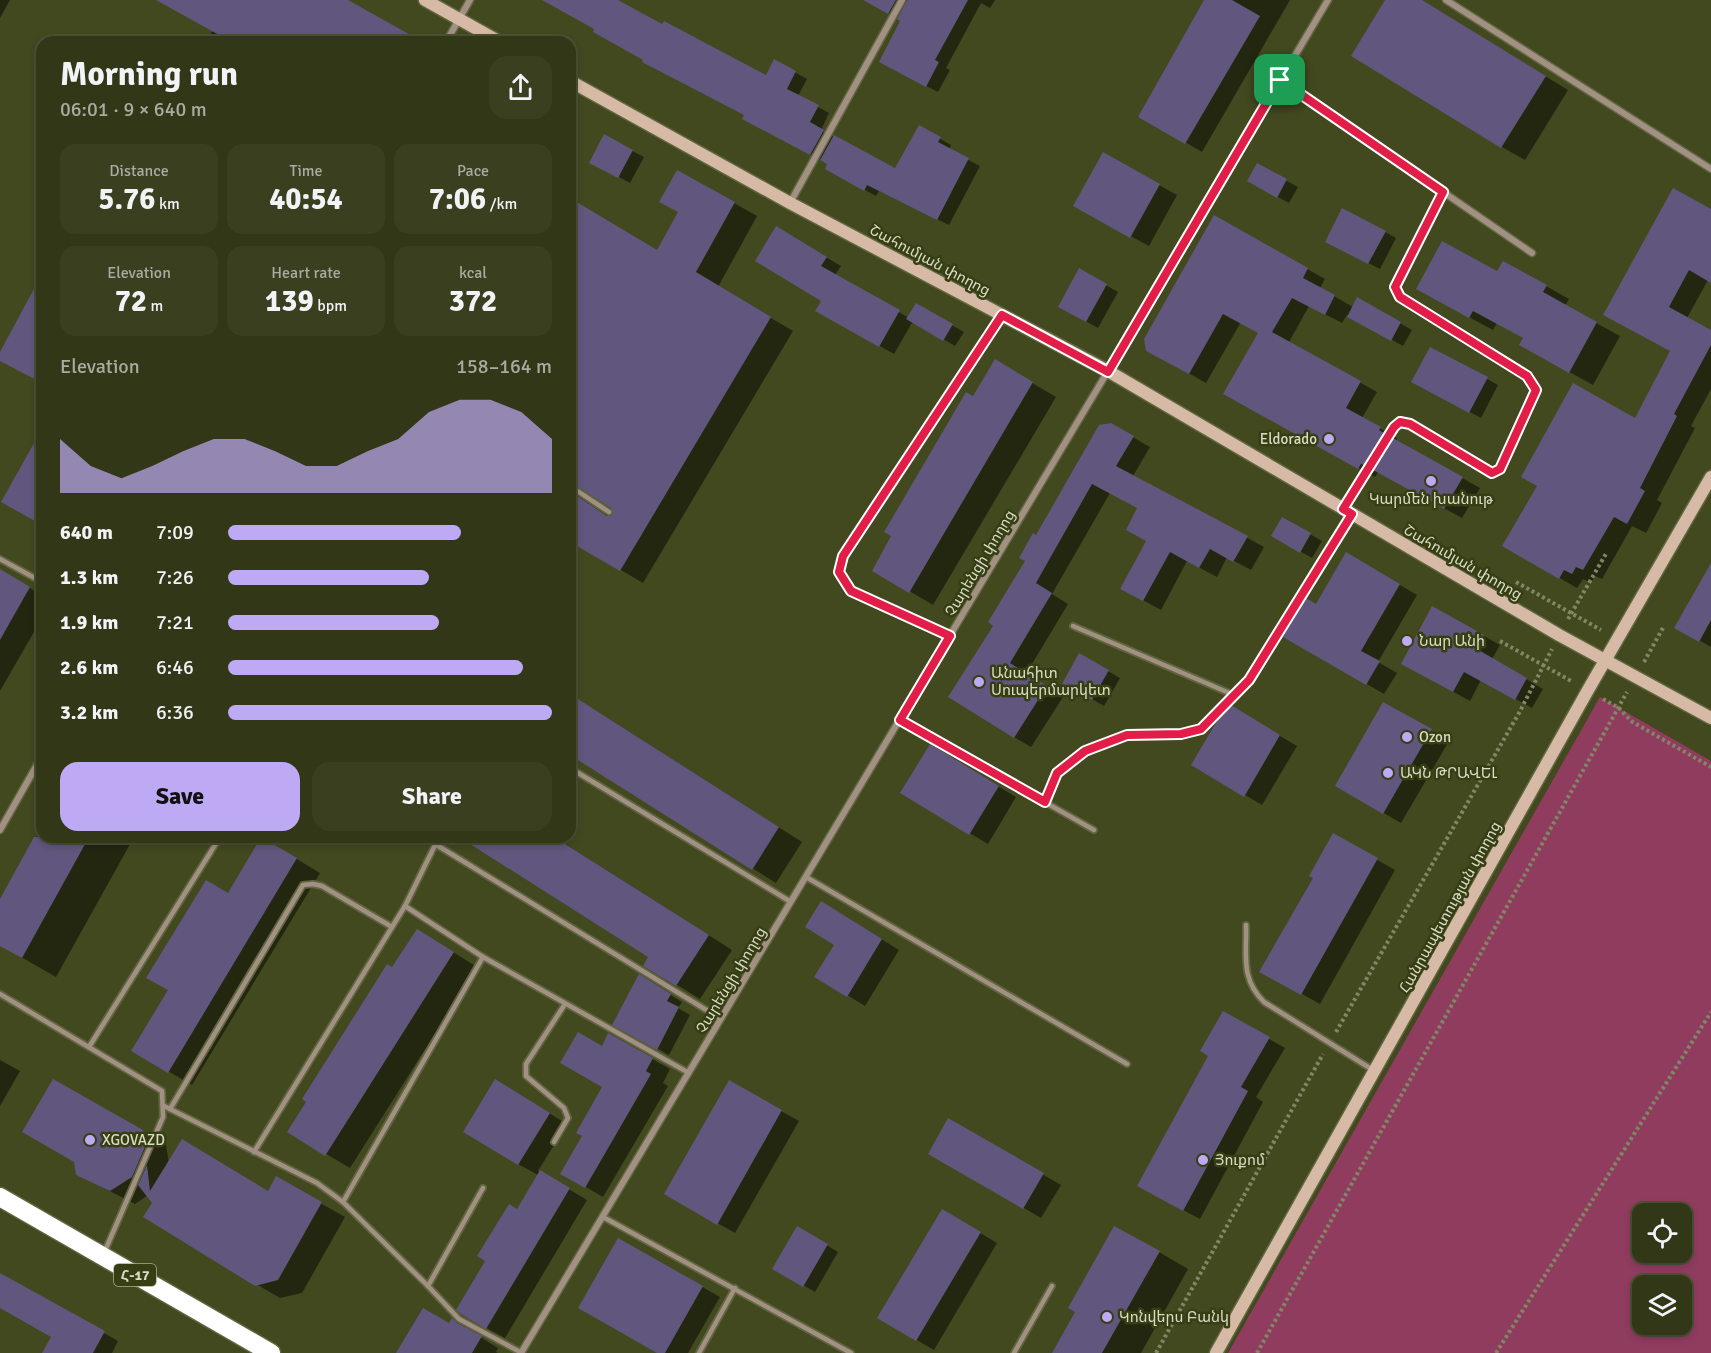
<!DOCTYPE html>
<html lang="en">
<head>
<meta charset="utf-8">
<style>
  :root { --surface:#323717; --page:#3a3f20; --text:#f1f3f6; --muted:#a8aca1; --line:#4d5136; --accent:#bea9f4 }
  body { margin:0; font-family:Signika,"Noto Sans Armenian",sans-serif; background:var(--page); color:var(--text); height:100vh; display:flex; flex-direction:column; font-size:22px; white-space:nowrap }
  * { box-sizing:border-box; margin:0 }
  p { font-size:20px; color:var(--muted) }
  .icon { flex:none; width:33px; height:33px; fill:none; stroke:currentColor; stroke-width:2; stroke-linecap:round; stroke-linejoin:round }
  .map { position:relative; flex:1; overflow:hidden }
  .drawer { position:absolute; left:36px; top:36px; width:540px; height:807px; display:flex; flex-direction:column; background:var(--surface); border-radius:18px; box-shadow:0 3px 9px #0003,0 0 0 2px var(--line) }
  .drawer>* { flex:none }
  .buttons { position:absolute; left:1632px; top:1203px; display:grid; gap:12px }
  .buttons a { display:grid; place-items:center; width:60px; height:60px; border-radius:12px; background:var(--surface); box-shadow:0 3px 9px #0003,0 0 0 2px var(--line); font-size:30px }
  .pin { position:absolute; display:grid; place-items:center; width:51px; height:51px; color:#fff; margin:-26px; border-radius:12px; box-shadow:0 3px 9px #0006 }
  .round { display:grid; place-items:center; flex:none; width:63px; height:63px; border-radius:18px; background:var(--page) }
  .headline { display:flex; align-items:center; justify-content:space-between; height:102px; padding:0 24px }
  h1 { font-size:33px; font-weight:700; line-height:45px }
  .metrics { display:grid; grid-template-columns:repeat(3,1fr); gap:9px; height:102px; padding:6px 24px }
  .metrics div { display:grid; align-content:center; border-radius:15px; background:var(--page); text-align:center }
  .metrics b { font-size:30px; font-weight:700 }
  .metrics small { font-size:16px; font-weight:400 }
  .metrics p { font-size:16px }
  .chart { height:168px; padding:12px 24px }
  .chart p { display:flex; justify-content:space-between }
  .chart svg { width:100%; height:108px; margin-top:6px; fill:var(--accent); opacity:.7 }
  .button { display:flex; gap:12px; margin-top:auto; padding:12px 24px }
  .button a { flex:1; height:69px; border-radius:18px; background:var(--accent); color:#111; font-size:24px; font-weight:700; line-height:69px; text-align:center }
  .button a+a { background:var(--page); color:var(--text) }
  ul { padding:0 24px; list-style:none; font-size:20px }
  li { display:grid; grid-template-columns:96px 72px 1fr; align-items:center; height:45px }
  li i { height:15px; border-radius:8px; background:var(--accent) }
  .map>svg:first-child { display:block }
  .green { fill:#903c5f; fill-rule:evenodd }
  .shadow { fill:#0007; fill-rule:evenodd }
  .building { fill:#61567d }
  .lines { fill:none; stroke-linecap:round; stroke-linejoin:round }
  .lane-casing { stroke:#606640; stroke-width:8 }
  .street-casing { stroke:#606640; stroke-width:9 }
  .secondary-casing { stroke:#606640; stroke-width:15 }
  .highway-casing { stroke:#606640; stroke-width:21 }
  .path { stroke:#818765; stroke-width:4; stroke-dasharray:3 3; stroke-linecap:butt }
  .lane { stroke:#a29083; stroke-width:4.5 }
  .street { stroke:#a29083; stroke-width:6 }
  .secondary { stroke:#d6baa6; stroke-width:12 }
  .highway { stroke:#fff; stroke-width:18 }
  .route-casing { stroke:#fff; stroke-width:12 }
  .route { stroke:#e11d48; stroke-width:8 }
  .poi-dot { fill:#bea9f4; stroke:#383e14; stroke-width:2 }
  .labels { text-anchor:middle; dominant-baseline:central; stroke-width:5; stroke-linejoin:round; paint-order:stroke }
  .shield { fill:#383e14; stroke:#a7ad90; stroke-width:1.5 }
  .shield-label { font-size:14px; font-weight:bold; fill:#d7dcc5 }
  .street-label { font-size:15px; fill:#d7dcc5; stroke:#383e14 }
  .poi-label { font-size:15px; fill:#d7dcc5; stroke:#383e14; text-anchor:start }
</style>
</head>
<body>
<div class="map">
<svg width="1711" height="1353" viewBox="0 0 1711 1353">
  <rect width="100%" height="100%" fill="#42491f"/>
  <path class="green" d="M 1600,697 L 1711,761 L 1711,1353 L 1228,1353 ZM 1642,1214 L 1682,1214 L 1682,1252 L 1642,1252 ZM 1642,1286 L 1682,1286 L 1682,1324 L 1642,1324 Z"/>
  <g class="shadow">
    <polygon points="0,0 10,0 0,18"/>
    <polygon points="159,0 344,0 420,42 206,42 213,30"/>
    <polygon points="544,0 614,0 662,26 766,77 775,61 807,79 798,96 829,113 821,130 895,170 919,127 951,145 949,150 980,166 949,225 879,191 876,196 827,169 829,164 755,125 746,115 645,60 596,29"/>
    <polygon points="866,0 995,0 990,8 981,3 946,68 950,70 938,92 892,68 902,21"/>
    <polygon points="1206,0 1290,0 1202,152 1140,116"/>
    <polygon points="1387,0 1421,0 1568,90 1525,160 1502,147"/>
    <polygon points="632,151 644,157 630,183 591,162"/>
    <polygon points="1103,154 1177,195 1149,246 1093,216"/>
    <polygon points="1257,165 1298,187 1289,203 1260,187"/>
    <path d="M 570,202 L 658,251 L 734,203 L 757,216 L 718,287 L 793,331 L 643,583 L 570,540 ZM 594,495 L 613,507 L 613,516 L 609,517 L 591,505 L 588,500 L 590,496 Z"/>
    <polygon points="1711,211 1711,281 1708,280 1687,318 1711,331 1711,389 1691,426 1695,428 1657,500 1662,503 1646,533 1632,526 1602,579 1595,576 1591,583 1583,579 1577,588 1504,546 1539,485 1636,420 1672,351 1623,325"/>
    <polygon points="1215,217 1325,279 1320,288 1353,307 1358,299 1412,330 1403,346 1347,315 1342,323 1309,306 1289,342 1377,392 1362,418 1397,438 1396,441 1480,488 1462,518 1378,472 1375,477 1225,393 1259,333 1241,322 1206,383 1148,350"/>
    <polygon points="777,228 841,266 835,275 909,318 916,305 964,332 955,346 913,321 894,354 818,311 823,300"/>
    <polygon points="1385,232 1396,238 1380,269 1338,248"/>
    <polygon points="1079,270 1118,292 1098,328 1060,307"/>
    <polygon points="1546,286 1569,299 1565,306 1620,336 1593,385 1544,358 1524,338 1497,323 1493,330 1441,302"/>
    <polygon points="995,361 1056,397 933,605 874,570"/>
    <polygon points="1487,379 1498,385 1481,418 1424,388"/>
    <polygon points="1110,424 1150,447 1133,476 1264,547 1251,570 1227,557 1217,577 1187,561 1161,610 1139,598 1148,541 1139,508 1110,493 1052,594 1068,604 1026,674 1063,697 1031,747 1014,737 995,625 1027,561 1037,537"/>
    <polygon points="1283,519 1322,541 1312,558 1273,536"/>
    <polygon points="1347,554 1417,595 1378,662 1397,673 1384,694 1285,637 1317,605"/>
    <polygon points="1711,567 1711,647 1676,627"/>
    <polygon points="0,571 42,595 42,618 0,691"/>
    <polygon points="1484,636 1500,645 1492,659 1543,689 1532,708 1481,680 1470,701 1419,673"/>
    <polygon points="1080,655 1120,678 1104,706 1064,683"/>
    <polygon points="1384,704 1449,741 1401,823 1337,786"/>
    <polygon points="570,705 598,712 802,842 776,883 570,753"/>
    <polygon points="1231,707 1297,746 1262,805 1193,764"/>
    <polygon points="948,756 1016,797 988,844 902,793"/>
    <polygon points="42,827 42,837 134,837 56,977 0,945 0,902"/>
    <polygon points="1334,835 1395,870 1320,1004 1261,971 1315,877"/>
    <polygon points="414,837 424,837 421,841"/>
    <polygon points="484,837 554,837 732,950 700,999 645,965 650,956"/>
    <polygon points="285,852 320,873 192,1085 133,1051 228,894"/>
    <polygon points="839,913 899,950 865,1006 816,976 836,945"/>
    <polygon points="440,944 477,967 350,1168 289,1132 393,969"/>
    <polygon points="639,976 682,1002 678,1008 690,1015 669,1055 614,1024"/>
    <polygon points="1224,1013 1285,1048 1256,1097 1263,1102 1200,1219 1155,1195 1210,1056"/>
    <polygon points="609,1035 670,1069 663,1083 668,1086 603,1197 563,1174 584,1136 604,1087 602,1048"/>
    <polygon points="0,1060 20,1071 0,1106"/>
    <polygon points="53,1081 166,1145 169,1164 269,1193 276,1178 345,1217 302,1293 280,1298 256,1284 153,1203 148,1195 135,1204 77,1174"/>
    <polygon points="729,1082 799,1121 735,1233 666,1194"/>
    <polygon points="513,1091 567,1124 538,1171 587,1200 505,1338 481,1325 517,1211 538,1175 518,1164"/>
    <polygon points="949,1120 1061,1185 1041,1218 930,1153"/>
    <polygon points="943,1211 997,1243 934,1350 879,1318"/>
    <polygon points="798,1228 838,1252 815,1292 774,1268"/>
    <polygon points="619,1240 720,1297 688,1353 660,1353"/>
    <polygon points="1159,1252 1188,1269 1141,1353 1054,1353"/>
    <polygon points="0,1274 118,1341 112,1353 43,1353 53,1336 0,1306"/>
    <polygon points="452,1320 498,1348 496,1352 498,1353 398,1353 449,1325"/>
  </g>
  <g class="building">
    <polygon points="156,0 348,0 423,42 214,42 219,35"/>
    <polygon points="542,0 618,0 662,24 664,21 766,75 774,59 796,71 787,89 819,105 810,122 824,130 810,155 742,119 744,115 642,62 643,60 593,32 594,29"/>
    <polygon points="863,0 896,0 888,14"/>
    <polygon points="907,0 968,0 935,60 939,62 926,87 879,62 900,21 897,19"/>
    <polygon points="1204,0 1232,0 1260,16 1185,144 1138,117"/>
    <polygon points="1385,0 1422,0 1546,76 1501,148 1351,56"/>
    <polygon points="919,125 941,137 938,142 969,158 937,220 867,185 864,191 825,169 827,164 820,160 834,135 895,168"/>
    <polygon points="604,134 633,150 618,178 589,163"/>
    <polygon points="1103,152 1160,184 1130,238 1073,206"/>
    <polygon points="1257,163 1287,179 1277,198 1247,181"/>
    <polygon points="677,170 735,202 696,272 771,317 620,571 570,542 570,491 607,516 611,516 613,512 611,508 570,482 570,198 657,250 678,212 659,202"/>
    <polygon points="1673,188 1711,209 1711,283 1689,270 1669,307 1711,330 1711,345 1674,414 1677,416 1640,488 1645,491 1627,524 1614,517 1583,570 1576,567 1572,574 1564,570 1559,579 1502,546 1537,486 1521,477 1573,383 1635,418 1670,351 1603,315"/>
    <polygon points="1342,208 1386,231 1368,264 1325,242"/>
    <polygon points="1214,215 1308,268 1303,278 1335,295 1325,315 1292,298 1272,332 1361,381 1346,408 1381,427 1379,430 1384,433 1364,465 1361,464 1358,469 1223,394 1258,333 1223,314 1189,374 1146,351 1144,339"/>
    <polygon points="776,226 827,257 821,266 900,310 879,347 815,311 821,301 755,261"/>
    <polygon points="1442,241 1497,271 1503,261 1547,285 1543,292 1597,322 1569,373 1519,345 1523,338 1473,311 1469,318 1416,289"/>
    <polygon points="1079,268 1107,284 1086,322 1058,307"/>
    <polygon points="42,274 42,383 0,361 0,352"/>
    <polygon points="1357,297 1401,322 1391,341 1347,317"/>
    <polygon points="916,303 953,324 943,341 906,319"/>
    <polygon points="1430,347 1488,377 1469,413 1411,382"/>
    <polygon points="995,359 1033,382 909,593 872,571 891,536 884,532 966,392 973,396"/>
    <polygon points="1111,423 1134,436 1116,466 1248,536 1233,562 1210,549 1199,568 1170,552 1143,601 1120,589 1146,541 1126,530 1137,508 1092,484 1036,583 1052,593 1010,663 1047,686 1014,738 948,697 993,626 988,622 1025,561 1019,558 1033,533 1036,535 1099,425"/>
    <polygon points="42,429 42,525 1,502"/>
    <polygon points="1393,438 1463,477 1444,509 1373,470"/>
    <polygon points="1282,517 1311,533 1300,553 1271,536"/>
    <polygon points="1346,552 1400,584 1361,651 1380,661 1366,685 1283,637 1306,598 1316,604"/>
    <polygon points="1711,563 1711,620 1699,642 1674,628"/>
    <polygon points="0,569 30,587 0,640"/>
    <polygon points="1432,606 1484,635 1477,649 1527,678 1515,700 1464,672 1453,692 1401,664"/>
    <polygon points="1079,653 1109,670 1092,700 1062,684"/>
    <polygon points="570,694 779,827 752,870 570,755"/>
    <polygon points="1383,702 1432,729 1383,814 1335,786"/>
    <polygon points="1231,705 1280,735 1244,797 1191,765 1220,716"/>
    <polygon points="930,744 999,786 969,835 900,793"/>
    <polygon points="1333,833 1378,858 1301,995 1259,972 1313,878 1309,876"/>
    <polygon points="34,837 89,837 22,958 0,946 0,899"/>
    <polygon points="261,837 297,858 168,1073 131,1051 168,990 146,978 206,880 228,893"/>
    <polygon points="459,837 554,837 709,935 676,986 643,966 648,957"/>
    <polygon points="821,901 882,939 847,997 814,977 834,945 805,927"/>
    <polygon points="417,929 454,952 325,1156 287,1132 306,1102 302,1099 387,964 392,967"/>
    <polygon points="639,974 671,994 667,1001 679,1007 657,1050 612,1025"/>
    <polygon points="1223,1011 1270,1037 1241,1087 1248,1091 1183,1211 1137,1186 1208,1056 1200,1051"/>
    <polygon points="578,1032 602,1046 608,1033 653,1058 646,1071 651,1074 585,1188 560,1174 582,1136 576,1133 602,1087 560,1063"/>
    <polygon points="53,1079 143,1130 145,1147 132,1177 110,1191 76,1175 74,1162 22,1132"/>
    <polygon points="495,1079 550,1113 518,1165 463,1132"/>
    <polygon points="729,1080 782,1110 717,1225 664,1194"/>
    <polygon points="948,1118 1044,1173 1023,1209 928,1154"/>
    <polygon points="182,1139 268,1191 276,1176 322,1202 278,1280 255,1286 143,1217 152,1203 138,1185 147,1165 150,1191"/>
    <polygon points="540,1170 570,1188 486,1329 462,1315 456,1310 485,1261 477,1256 509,1204 517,1209"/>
    <polygon points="942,1209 981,1232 916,1341 877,1318"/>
    <polygon points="797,1226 828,1244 803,1287 772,1269"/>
    <polygon points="1114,1226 1160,1251 1102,1353 1052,1353 1075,1312 1068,1308"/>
    <polygon points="618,1238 703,1286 665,1353 657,1353 578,1308"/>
    <polygon points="0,1273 105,1331 93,1353 42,1353 51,1337 0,1308"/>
    <polygon points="423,1308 449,1323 452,1318 457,1323 482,1336 472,1353 396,1353"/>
  </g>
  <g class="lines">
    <defs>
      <g id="lane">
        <polyline points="570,486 609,512"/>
        <polyline points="0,559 42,582"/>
        <polyline points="1073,626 1234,695"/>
        <polyline points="950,636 851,591 839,572 843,556 1000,317"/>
        <polyline points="900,720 1094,830"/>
        <polyline points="570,768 791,902"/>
        <polyline points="1045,802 1057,773 1085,751 1127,735 1181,734 1201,729 1249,680 1352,514"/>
        <polyline points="435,844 721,1019"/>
        <polyline points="806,877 1127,1064"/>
        <polyline points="405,906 483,957 689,1073"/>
        <path d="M 1246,925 C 1247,956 1240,978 1264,1002 L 1373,1070"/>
        <polyline points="0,994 162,1091 163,1117 104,1253"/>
        <polyline points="89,1047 220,837"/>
        <polyline points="164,1106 317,1183 343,1202 428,1286 459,1319 522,1353"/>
        <polyline points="170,1109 303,885 313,884 322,886 392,927"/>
        <polyline points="554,1142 568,1118 564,1108 526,1076 526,1064 565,1004"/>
        <polyline points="254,1152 405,906 439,837"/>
        <polyline points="343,1202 483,957"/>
        <polyline points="603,1217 851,1353"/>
        <polyline points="428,1286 483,1188"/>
        <polyline points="699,1353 735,1288"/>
        <polyline points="1014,1353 1052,1286"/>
      </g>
      <g id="street">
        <polyline points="1446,0 1711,169"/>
        <polyline points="446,42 470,0"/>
        <polyline points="1280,80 1532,253"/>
        <polyline points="790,203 902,0"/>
        <polyline points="1343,509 1394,427 1400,422 1410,424 1492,473 1500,469 1536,390 1527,376 1400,297 1395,287 1443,192"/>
        <polyline points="0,830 42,756"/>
        <polyline points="521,1353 1108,371 1328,0"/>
      </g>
      <g id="secondary">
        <polyline points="425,0 500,42"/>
        <polyline points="570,81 790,203 1108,371 1559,635 1711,718"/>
        <polyline points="1216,1353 1588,690 1711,477"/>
      </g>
      <polyline id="highway" points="0,1197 271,1353"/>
    </defs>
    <use href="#lane" class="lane-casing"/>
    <use href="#street" class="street-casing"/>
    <use href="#secondary" class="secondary-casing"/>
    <use href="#highway" class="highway-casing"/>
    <g class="path">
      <polyline points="1516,582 1601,630"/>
      <polyline points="1568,619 1607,552"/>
      <polyline points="1500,641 1573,682"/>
      <polyline points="1644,662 1664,626"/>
      <polyline points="1603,699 1619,708 1631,721 1711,767"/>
      <polyline points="1336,1032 1519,713 1552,649"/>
      <polyline points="1156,1353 1323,1054"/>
      <polyline points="1257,1353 1627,692"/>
      <polyline points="1496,1353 1711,1012"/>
    </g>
    <use href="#lane" class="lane"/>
    <use href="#street" class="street"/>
    <use href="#secondary" class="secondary"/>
    <use href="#highway" class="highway"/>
  </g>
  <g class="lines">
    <defs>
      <polygon id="route" points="1280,80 1443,192 1395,287 1400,297 1527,376 1536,390 1500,469 1492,473 1410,424 1400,422 1394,427 1343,509 1352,514 1249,680 1201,729 1181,734 1127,735 1085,751 1057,773 1045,802 900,720 950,636 851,591 839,572 843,556 1002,315 1108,372"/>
    </defs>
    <use href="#route" class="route-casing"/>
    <use href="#route" class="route"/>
  </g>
  <g class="poi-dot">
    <circle cx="1329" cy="439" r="6"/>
    <circle cx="1431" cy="481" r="6"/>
    <circle cx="1407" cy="641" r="6"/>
    <circle cx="979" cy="682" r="6"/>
    <circle cx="1407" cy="737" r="6"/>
    <circle cx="1388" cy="773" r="6"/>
    <circle cx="90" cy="1140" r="6"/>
    <circle cx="1203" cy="1160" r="6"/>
    <circle cx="1107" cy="1317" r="6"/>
  </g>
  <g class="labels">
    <rect class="shield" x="114" y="1264" width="42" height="22" rx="4.5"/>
    <g class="shield-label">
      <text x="135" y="1275">Հ-17</text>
    </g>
    <g class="street-label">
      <text transform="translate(930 260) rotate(28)">Շահումյան փողոց</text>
      <text transform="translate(1463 562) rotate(30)">Շահումյան փողոց</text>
      <text transform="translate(980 563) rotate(-59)">Չարենցի փողոց</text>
      <text transform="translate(1450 907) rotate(-61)">Հանրապետության փողոց</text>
      <text transform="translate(731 980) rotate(-59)">Չարենցի փողոց</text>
    </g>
    <g class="poi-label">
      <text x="1317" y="439" text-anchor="end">Eldorado</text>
      <text x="1431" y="499" text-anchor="middle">Կարմեն խանութ</text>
      <text x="1419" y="641">Նար Անի</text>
      <text x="991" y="673">Անահիտ<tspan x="991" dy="17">Սուպերմարկետ</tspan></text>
      <text x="1419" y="737">Ozon</text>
      <text x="1400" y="773">ԱԿՆ ԹՐԱՎԵԼ</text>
      <text x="102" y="1140">XGOVAZD</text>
      <text x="1215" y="1160">Յուքոմ</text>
      <text x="1119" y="1317">Կոնվերս Բանկ</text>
    </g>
  </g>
</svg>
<div class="buttons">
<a><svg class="icon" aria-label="locate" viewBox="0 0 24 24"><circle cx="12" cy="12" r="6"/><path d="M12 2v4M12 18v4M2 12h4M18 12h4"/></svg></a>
<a><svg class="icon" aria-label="layers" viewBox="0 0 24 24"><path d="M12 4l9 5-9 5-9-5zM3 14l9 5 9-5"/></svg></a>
</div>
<div class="pin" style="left:1280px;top:80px;background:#1e9e55"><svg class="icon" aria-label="arrive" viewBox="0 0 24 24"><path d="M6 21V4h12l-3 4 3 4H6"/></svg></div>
<section class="drawer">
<div class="headline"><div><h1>Morning run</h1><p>06:01 · 9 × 640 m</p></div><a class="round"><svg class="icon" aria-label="share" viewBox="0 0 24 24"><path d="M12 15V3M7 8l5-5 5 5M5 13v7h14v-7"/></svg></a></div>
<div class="metrics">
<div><p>Distance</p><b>5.76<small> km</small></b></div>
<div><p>Time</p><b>40:54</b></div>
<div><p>Pace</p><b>7:06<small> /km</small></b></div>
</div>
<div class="metrics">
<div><p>Elevation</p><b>72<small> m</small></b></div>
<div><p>Heart rate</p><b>139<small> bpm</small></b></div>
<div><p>kcal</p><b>372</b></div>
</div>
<div class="chart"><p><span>Elevation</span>158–164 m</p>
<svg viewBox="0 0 160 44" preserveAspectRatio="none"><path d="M0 44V22L10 33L20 38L30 33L40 27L50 22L60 22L70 27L80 33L90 33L100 27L110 22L120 11L130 6L140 6L150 11L160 22V44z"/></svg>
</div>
<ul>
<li><b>640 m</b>7:09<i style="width:72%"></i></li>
<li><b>1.3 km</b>7:26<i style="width:62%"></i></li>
<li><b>1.9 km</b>7:21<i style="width:65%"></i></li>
<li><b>2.6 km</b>6:46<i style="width:91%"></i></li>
<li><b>3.2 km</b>6:36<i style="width:100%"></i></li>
</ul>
<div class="button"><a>Save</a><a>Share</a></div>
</section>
</div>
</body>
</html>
